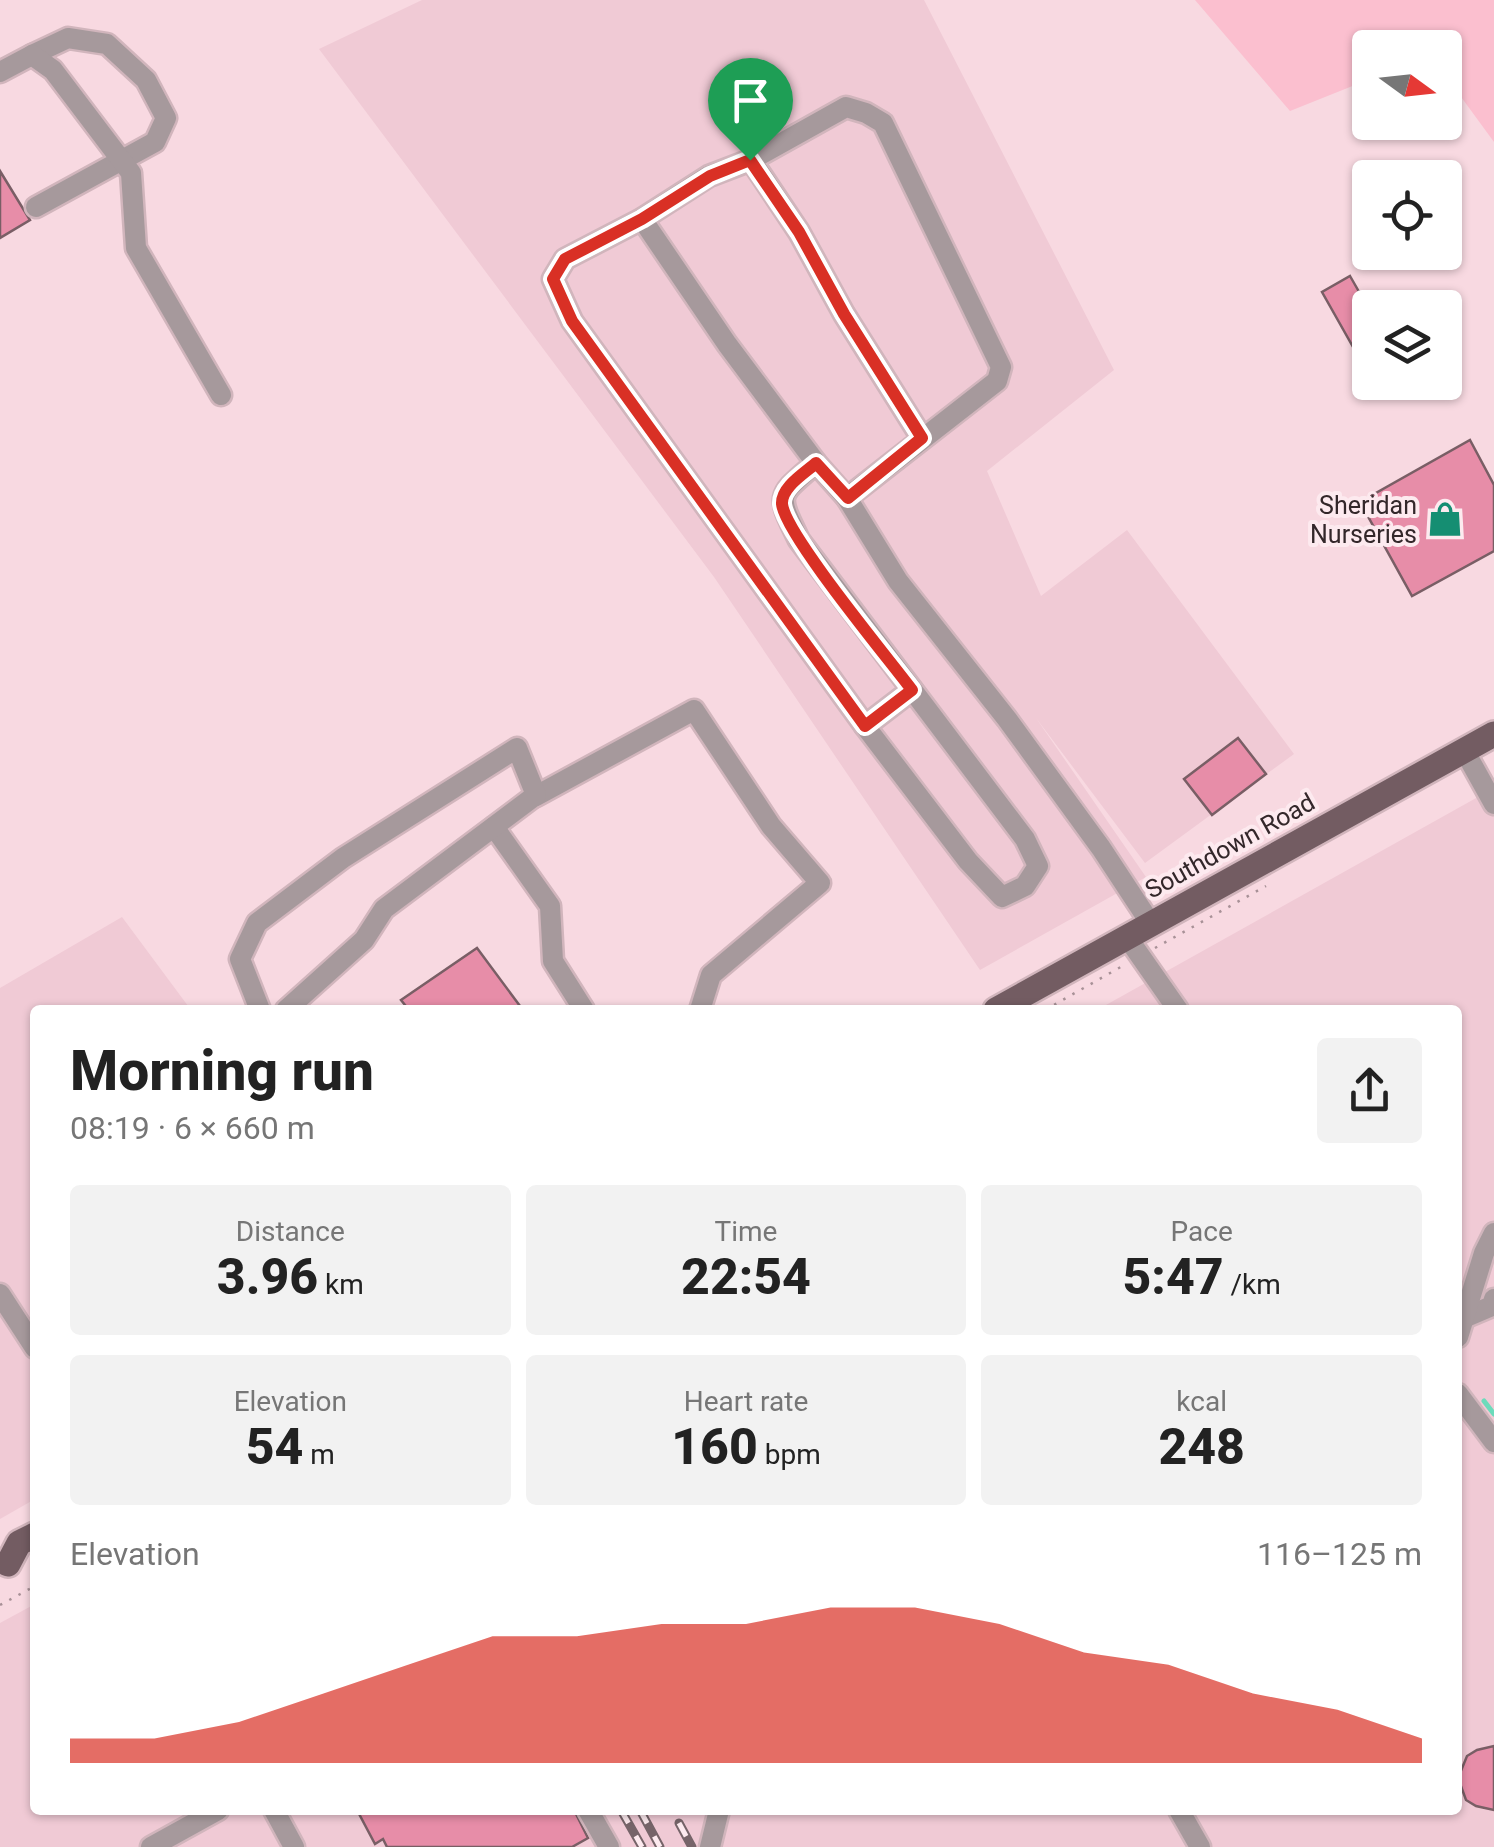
<!DOCTYPE html>
<html lang="en">
<head>
<meta charset="utf-8">
<style>
  :root { --surface:#fff; --page:#f2f2f2; --text:#222; --muted:#767676; --accent:#d93025 }
  body { margin:0; font-family:Roboto,sans-serif; background:var(--page); color:var(--text); height:100vh; display:flex; flex-direction:column; font-size:38px; white-space:nowrap }
  * { box-sizing:border-box; margin:0 }
  p { font-size:32px; color:var(--muted) }
  .icon { flex:none; width:55px; height:55px; fill:none; stroke:currentColor; stroke-width:2; stroke-linecap:round; stroke-linejoin:round }
  .map { position:relative; flex:1; overflow:hidden }
  .side { position:absolute; left:30px; top:1005px; width:1432px; height:810px; display:flex; flex-direction:column; background:var(--surface); border-radius:10px; box-shadow:0 2px 8px #0004 }
  .side>* { flex:none }
  .needle { width:65px; rotate:105deg }
  .controls { position:absolute; left:1352px; top:30px; display:grid; gap:20px }
  .controls a { display:grid; place-items:center; width:110px; height:110px; border-radius:10px; background:var(--surface); box-shadow:0 2px 8px #0004; font-size:50px }
  .pin { position:absolute; display:grid; place-items:center; width:85px; height:85px; color:#fff; margin:-102px -42px; border-radius:50% 50% 50% 0; rotate:-45deg; box-shadow:0 0 10px #0007 }
  .pin .icon { rotate:45deg }
  .round { display:grid; place-items:center; flex:none; width:105px; height:105px; border-radius:10px; background:var(--page) }
  .headline { display:flex; align-items:center; justify-content:space-between; height:170px; padding:0 40px }
  h1 { font-size:55px; font-weight:800; line-height:75px }
  .metrics { display:grid; grid-template-columns:repeat(3,1fr); gap:15px; height:170px; padding:10px 40px }
  .metrics div { display:grid; align-content:center; border-radius:10px; background:var(--page); text-align:center }
  .metrics b { font-size:50px; font-weight:800 }
  .metrics small { font-size:28px; font-weight:400 }
  .metrics p { font-size:28px }
  .chart { height:280px; padding:20px 40px }
  .chart p { display:flex; justify-content:space-between }
  .chart svg { width:100%; height:180px; margin-top:10px; fill:var(--accent); opacity:.7 }
  .map>svg:first-child { display:block }
  .built { fill:#f0cad5 }
  .green { fill:#fbbfcf }
  .lines { fill:none; stroke-linecap:round; stroke-linejoin:round }
  .stream { stroke:#6cdbbb; stroke-width:5 }
  .building { fill:#e78da8; stroke:#795e65; stroke-width:2.5 }
  .minor-casing { stroke:#d1b5bc; stroke-width:25 }
  .major-casing { stroke:#d1b5bc; stroke-width:30 }
  .path { stroke:#a89197; stroke-width:2.5; stroke-dasharray:2.5 8; stroke-linecap:butt }
  .minor { stroke:#a6999c; stroke-width:20 }
  .major { stroke:#735c62; stroke-width:25 }
  .rail-casing { stroke:#766469; stroke-width:9 }
  .rail { stroke:#fdeaef; stroke-width:5; stroke-dasharray:15; stroke-linecap:butt }
  .route-casing { stroke:#fff; stroke-width:20 }
  .route { stroke:#d93025; stroke-width:12 }
  .labels { text-anchor:middle; dominant-baseline:central; stroke-width:8; stroke-linejoin:round; paint-order:stroke }
  .poi-label { font-size:25px; fill:#33272a; stroke:#fdeaef; text-anchor:end }
  .street-label { font-size:25px; fill:#33272a; stroke:#fdeaef }
</style>
</head>
<body>
<div class="map">
<svg width="1494" height="1847" viewBox="0 0 1494 1847">
  <rect width="100%" height="100%" fill="#f8d9e1"/>
  <g class="built">
    <polygon points="422,0 924,0 1114,370 987,471 1041,596 1127,530 1294,754 1145,863 1036,718 1146,877 980,970 714,577 319,49"/>
    <polygon points="1494,788 1494,1847 0,1847 0,1623 35,1604 35,1810 1458,1810 1458,1010 1097,1010"/>
    <polygon points="122,917 191,1010 35,1010 35,1499 0,1519 0,988"/>
  </g>
  <polygon class="green" points="1195,0 1494,0 1494,142 1445,75 1445,48 1370,48 1370,79 1290,111"/>
  <g class="lines">
    <polyline class="stream" points="1484,1401 1494,1414"/>
  </g>
  <g class="building">
    <polygon points="0,171 30,220 0,238"/>
    <polygon points="1350,276 1370,311 1370,377 1322,292"/>
    <polygon points="1470,440 1494,485 1494,551 1412,596 1360,502"/>
    <polygon points="1238,738 1266,774 1212,815 1184,779"/>
    <polygon points="477,948 523,1010 409,1010 401,1000"/>
    <polygon points="1494,1746 1494,1810 1476,1806 1466,1800 1458,1778 1467,1756 1477,1750"/>
    <polygon points="357,1810 574,1810 588,1838 572,1847 387,1847 383,1839 375,1844"/>
  </g>
  <g class="lines">
    <defs>
      <g id="minor">
        <polyline points="32,55 68,38 107,44 146,80 166,118 155,142 36,207"/>
        <polyline points="0,72 32,55 53,70 131,173 136,248 221,395"/>
        <polyline points="751,160 799,232 844,314 922,438"/>
        <polyline points="642,219 727,344 816,463 847,498 898,581 1007,719 1101,848 1151,924"/>
        <path d="M 816,463 C 777,497 776,493 799,540 L 1025,839 L 1038,866 L 1025,886 L 1002,897 L 968,861 L 865,726 L 572,321 L 553,279 L 565,259 L 642,219 L 709,176 L 751,160 L 846,107 L 866,113 L 883,123 L 1001,367 L 997,381 L 847,498"/>
        <polyline points="865,726 912,690"/>
        <polyline points="1464,750 1494,804"/>
        <polyline points="536,796 694,710 771,826 820,883 711,975 700,1010"/>
        <polyline points="494,827 550,906 553,961 584,1010"/>
        <polyline points="1127,937 1178,1010"/>
        <polyline points="260,1010 240,959 257,923 343,858 517,748 536,795 384,909 364,940 286,1010"/>
        <polyline points="0,1294 35,1348"/>
        <polyline points="1466,1317 1492,1306 1494,1299"/>
        <polyline points="1458,1337 1484,1253 1494,1233"/>
        <polyline points="1458,1394 1494,1442"/>
        <polyline points="274,1810 294,1847"/>
        <polyline points="588,1810 609,1847"/>
        <polyline points="1179,1810 1200,1847"/>
        <polyline points="151,1847 218,1810"/>
        <polyline points="710,1847 719,1810"/>
      </g>
      <g id="major">
        <polyline points="996,1010 1494,734"/>
        <polyline points="8,1564 19,1543 35,1535"/>
      </g>
    </defs>
    <use href="#minor" class="minor-casing"/>
    <use href="#major" class="major-casing"/>
    <g class="path">
      <polyline points="1155,948 1266,886"/>
      <polyline points="1045,1010 1126,964"/>
      <polyline points="0,1605 35,1586"/>
    </g>
    <use href="#minor" class="minor"/>
    <use href="#major" class="major"/>
    <defs>
      <g id="rail">
        <polyline points="621,1810 642,1847"/>
        <polyline points="640,1810 660,1847"/>
        <polyline points="679,1823 692,1847"/>
      </g>
    </defs>
    <use href="#rail" class="rail-casing"/>
    <use href="#rail" class="rail"/>
  </g>
  <g class="lines">
    <defs>
      <path id="route" d="M 750,160 L 799,232 L 844,314 L 922,438 L 848,498 L 816,463 C 805,473 781,487 782,504 C 785,534 888,658 912,690 L 865,726 L 572,321 L 553,279 L 565,259 L 642,219 L 710,176 Z"/>
    </defs>
    <use href="#route" class="route-casing"/>
    <use href="#route" class="route"/>
  </g>
  <defs>
    <symbol id="shop-bare" viewBox="-9 -9 18 18"><path d="M-5-2.5h2.3a2.7 3.5 0 0 1 5.4 0H5L5.5 6h-11ZM-1.5-2.5h3a1.5 2.3 0 0 0-3 0Z" fill="#158e72" stroke="#fdeaef" stroke-width="2.5" paint-order="stroke"/></symbol>
  </defs>
  <g fill-rule="evenodd">
    <use href="#shop-bare" x="1420" y="494" width="50" height="50"/>
  </g>
  <g class="labels">
    <g class="poi-label">
      <text x="1417" y="505">Sheridan<tspan x="1417" dy="29">Nurseries</tspan></text>
    </g>
    <g class="street-label">
      <text transform="translate(1230 846) rotate(-29)">Southdown Road</text>
    </g>
  </g>
</svg>
<div class="controls">
<a><svg class="needle" viewBox="-14 -14 28 28"><path d="M0-13l5 13h-10z" fill="#e53935"/><path d="M0 13l5-13h-10z" fill="#767676"/></svg></a>
<a><svg class="icon" aria-label="locate" viewBox="0 0 24 24"><circle cx="12" cy="12" r="6"/><path d="M12 2v4M12 18v4M2 12h4M18 12h4"/></svg></a>
<a><svg class="icon" aria-label="layers" viewBox="0 0 24 24"><path d="M12 4l9 5-9 5-9-5zM3 14l9 5 9-5"/></svg></a>
</div>
<div class="pin" style="left:750px;top:160px;background:#1e9e55"><svg class="icon" aria-label="arrive" viewBox="0 0 24 24"><path d="M6 21V4h12l-3 4 3 4H6"/></svg></div>
<section class="side">
<div class="headline"><div><h1>Morning run</h1><p>08:19 · 6 × 660 m</p></div><a class="round"><svg class="icon" aria-label="share" viewBox="0 0 24 24"><path d="M12 15V3M7 8l5-5 5 5M5 13v7h14v-7"/></svg></a></div>
<div class="metrics">
<div><p>Distance</p><b>3.96<small> km</small></b></div>
<div><p>Time</p><b>22:54</b></div>
<div><p>Pace</p><b>5:47<small> /km</small></b></div>
</div>
<div class="metrics">
<div><p>Elevation</p><b>54<small> m</small></b></div>
<div><p>Heart rate</p><b>160<small> bpm</small></b></div>
<div><p>kcal</p><b>248</b></div>
</div>
<div class="chart"><p><span>Elevation</span>116–125 m</p>
<svg viewBox="0 0 160 44" preserveAspectRatio="none"><path d="M0 44V38L10 38L20 34L30 27L40 20L50 13L60 13L70 10L80 10L90 6L100 6L110 10L120 17L130 20L140 27L150 31L160 38V44z"/></svg>
</div>
</section>
</div>
</body>
</html>
